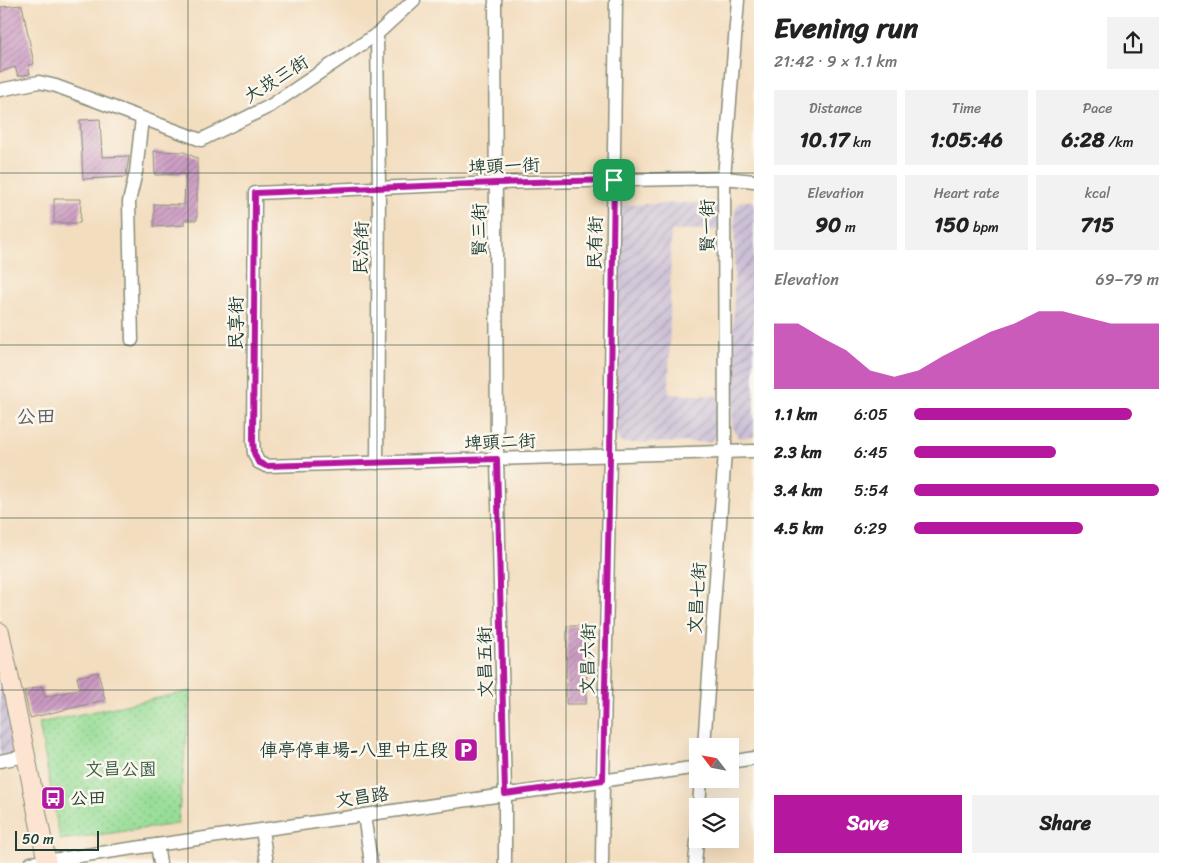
<!DOCTYPE html>
<html lang="en">
<head>
<meta charset="utf-8">
<style>
  :root { --surface:#fff; --page:#f2f2f2; --text:#222; --muted:#767676; --accent:#b5179e }
  body { margin:0; font-family:Sriracha,"LXGW WenKai TC",sans-serif; background:var(--page); color:var(--text); height:100vh; display:flex; flex-direction:column; font-size:19px; white-space:nowrap }
  * { box-sizing:border-box; margin:0 }
  p { font-size:16px; color:var(--muted) }
  .icon { flex:none; width:28px; height:28px; fill:none; stroke:currentColor; stroke-width:2; stroke-linecap:round; stroke-linejoin:round }
  .map { position:relative; flex:1; overflow:hidden }
  .side { display:flex; flex-direction:column; background:var(--surface); width:425px }
  .side>* { flex:none }
  .needle { width:32px; rotate:302deg }
  .controls { position:absolute; left:689px; top:738px; display:grid; gap:10px }
  .controls a { display:grid; place-items:center; width:50px; height:50px; border-radius:0px; background:var(--surface); box-shadow:0 5px 20px #0002; font-size:25px }
  .scale { position:absolute; left:15px; bottom:12px; width:84px; box-sizing:border-box; padding-left:5px; border:2px solid #1f3d34; border-top:0; font-size:14px; line-height:18px; white-space:nowrap; color:#1f3d34; -webkit-text-stroke:4px #fbf7ec; paint-order:stroke }
  .pin { position:absolute; display:grid; place-items:center; width:42px; height:42px; color:#fff; margin:-21px; border-radius:10px; box-shadow:0 2px 8px #0006 }
  .round { display:grid; place-items:center; flex:none; width:52px; height:52px; border-radius:0px; background:var(--page) }
  .headline { display:flex; align-items:center; justify-content:space-between; height:85px; padding:0 20px }
  h1 { font-size:28px; font-weight:700; line-height:38px }
  .figures { display:grid; grid-template-columns:repeat(3,1fr); gap:8px; height:85px; padding:5px 20px }
  .figures div { display:grid; align-content:center; border-radius:0px; background:var(--page); text-align:center }
  .figures b { font-size:21px; font-weight:700 }
  .figures small { font-size:14px; font-weight:400 }
  .figures p { font-size:14px }
  .chart { height:140px; padding:10px 20px }
  .chart p { display:flex; justify-content:space-between }
  .chart svg { width:100%; height:90px; margin-top:5px; fill:var(--accent); opacity:.7 }
  .cta { display:flex; gap:10px; margin-top:auto; padding:10px 20px }
  .cta a { flex:1; height:58px; border-radius:0px; background:var(--accent); color:#fff; font-size:20px; font-weight:700; line-height:58px; text-align:center }
  .cta a+a { background:var(--page); color:var(--text) }
  ul { padding:0 20px; list-style:none; font-size:16px }
  li { display:grid; grid-template-columns:80px 60px 1fr; align-items:center; height:38px }
  li i { height:12px; border-radius:6px; background:var(--accent) }
  main { display:flex; flex:1; min-height:0 }
  .map>svg:first-child { display:block }
  .industrial { fill:url(#industrial-furrows) }
  .park { fill:url(#park-dots); stroke:#5b8d66 }
  .building { fill:url(#building-hatch) }
  .lines { fill:none; stroke-linecap:round; stroke-linejoin:round }
  .street-casing { stroke:#898d7a; stroke-width:15 }
  .secondary-casing { stroke:#898d7a; stroke-width:20 }
  .street { stroke:#fff; stroke-width:12 }
  .secondary { stroke:#fde4d1; stroke-width:18 }
  .route-casing { stroke:#fff; stroke-width:10 }
  .route { stroke:#b5179e; stroke-width:6 }
  .grid { fill:none; stroke:#1f3d34; stroke-width:1; stroke-opacity:0.55 }
  .labels { text-anchor:middle; dominant-baseline:central; stroke-width:5; stroke-linejoin:round; paint-order:stroke }
  .street-label { font-size:18px; fill:#1f3d34; stroke:#fbf7ec }
  .poi-label { font-size:18px; fill:#1f3d34; stroke:#fbf7ec; text-anchor:end }
  .park-label { font-size:18px; fill:#375d48; stroke:#fbf7ec }
  .quarter-label { font-size:20px; fill:#5b5d66; stroke:#fbf7ec }
</style>
</head>
<body>
<main>
<div class="map">
<svg width="754" height="863" viewBox="0 0 754 863">
  <defs>
    <pattern id="industrial-furrows" width="10" height="10" patternUnits="userSpaceOnUse" patternTransform="scale(1.25)"><rect width="10" height="10" fill="#cbbfd5"/><path d="M-1 1l2-2M0 10L10 0M9 11l2-2" fill="none" stroke="#a49cae"/></pattern>
    <pattern id="park-dots" width="8" height="8" patternUnits="userSpaceOnUse" patternTransform="scale(1.25)"><rect width="8" height="8" fill="#97dd97"/><path d="M2 2h.1M6 6h.1" fill="none" stroke="#7bb47c" stroke-width="1.8" stroke-linecap="round"/></pattern>
    <pattern id="building-hatch" width="6" height="6" patternUnits="userSpaceOnUse" patternTransform="scale(1.25)"><rect width="6" height="6" fill="#cb99c2"/><path d="M-1 1l2-2M0 6l6-6M5 7l2-2" fill="none" stroke="#a47e9e"/></pattern>
  </defs>
  <rect width="100%" height="100%" fill="#fbf7ec"/>
  <filter id="ink" filterUnits="userSpaceOnUse"><feTurbulence type="fractalNoise" baseFrequency=".02" numOctaves="2"/><feDisplacementMap in="SourceGraphic" scale="10" xChannelSelector="R" yChannelSelector="G"/><feConvolveMatrix kernelMatrix="1 2 1 2 8 2 1 2 1" color-interpolation-filters="sRGB"/></filter>
  <filter id="wash" filterUnits="userSpaceOnUse"><feTurbulence type="fractalNoise" baseFrequency=".0096" numOctaves="4" result="noise"/><feDisplacementMap in="SourceGraphic" scale="20" xChannelSelector="R" yChannelSelector="G"/><feGaussianBlur stdDeviation="1.12" result="paint"/><feColorMatrix in="noise" values="0 0 0 0 0 0 0 0 0 0 0 0 0 0 0 0 0 1.4 0 .05"/><feComposite in="paint" operator="in"/></filter>
  <g filter="url(#wash)">
    <rect width="100%" height="100%" fill="#f3ddbf"/>
    <g class="industrial">
      <polygon points="741,201 754,201 754,437 739,438 732,428 735,209"/>
      <polygon points="719,202 720,230 671,231 669,394 718,396 718,431 714,439 708,442 622,443 619,441 616,436 619,205"/>
      <polygon points="0,663 14,749 10,756 0,758"/>
    </g>
    <polygon class="park" points="191,691 178,824 60,840 39,723"/>
    <g id="blocks">
      <g class="building">
        <polygon points="22,5 34,64 28,65 30,74 18,76 15,67 0,72 1,7"/>
        <polygon points="100,119 102,157 129,156 126,177 83,179 80,120"/>
        <polygon points="154,151 184,152 197,158 197,220 184,220 184,225 154,227 154,204 184,205 185,185 185,174 155,175"/>
        <polygon points="54,199 81,199 80,223 54,223"/>
        <polygon points="567,626 588,626 586,704 566,704"/>
        <polygon points="98,672 105,700 30,718 24,691 42,686 45,697 80,689 77,677"/>
      </g>
    </g>
  </g>
  <g filter="url(#ink)">
    <use href="#blocks" fill-opacity="0" stroke="#898d7a" stroke-width="1"/>
    <g class="lines">
      <defs>
        <g id="street">
          <polyline points="495,0 497,459 505,794 505,863"/>
          <polyline points="0,90 39,82 56,86 142,118 136,172 129,202 132,340"/>
          <polyline points="142,118 201,140 270,106 377,34 414,0"/>
          <polyline points="754,181 724,178 496,183 255,193 253,440 254,453 258,462 266,466 754,451"/>
          <polyline points="377,463 379,188 377,34"/>
          <polyline points="704,746 725,452 724,178 738,0"/>
          <polyline points="0,761 26,756"/>
          <polyline points="730,762 754,758"/>
          <polyline points="699,806 701,779"/>
          <polyline points="364,815 371,863"/>
          <polyline points="262,830 267,863"/>
          <polyline points="157,845 160,863"/>
          <polyline points="31,863 698,767"/>
          <polyline points="602,863 603,780 610,456 616,0"/>
          <polyline points="695,863 698,831"/>
        </g>
        <polyline id="secondary" points="0,632 26,756 47,863"/>
      </defs>
      <use href="#street" class="street-casing"/>
      <use href="#secondary" class="secondary-casing"/>
      <use href="#street" class="street"/>
      <use href="#secondary" class="secondary"/>
    </g>
  </g>
  <g class="lines" filter="url(#ink)">
    <defs>
      <polygon id="route" points="614,180 610,456 603,780 505,794 497,459 266,466 258,462 254,453 253,440 255,193 496,183"/>
    </defs>
    <use href="#route" class="route-casing"/>
    <use href="#route" class="route"/>
  </g>
  <path class="grid" d="M 188,0 L 188,863M 377,0 L 377,863M 566,0 L 566,863M 0,173 L 754,173M 0,345 L 754,345M 0,518 L 754,518M 0,690 L 754,690"/>
  <defs>
    <symbol id="parking-square" viewBox="-11 -11 22 22"><rect x="-9" y="-9" width="18" height="18" rx="4" fill="#b5179e" stroke="#fbf7ec"/><path d="M-3.5-5.5H1a3.5 3.5 0 0 1 0 7H-1V5.5H-3.5ZM-1-3.4V-.6H.8a1.4 1.4 0 0 0 0-2.8Z" fill="#fff"/></symbol>
    <symbol id="bus-square" viewBox="-11 -11 22 22"><rect x="-9" y="-9" width="18" height="18" rx="4" fill="#b5179e" stroke="#fbf7ec"/><path d="M-5-6H5V4H4V6H2V4H-2V6H-4V4H-5ZM-3.5-4V0h7V-4ZM-3.5 1.2v1.5H-2V1.2ZM2 1.2v1.5H3.5V1.2Z" fill="#fff"/></symbol>
  </defs>
  <g fill-rule="evenodd">
    <use href="#parking-square" x="452" y="736" width="28" height="28"/>
    <use href="#bus-square" x="39" y="784" width="28" height="28"/>
  </g>
  <g class="labels">
    <g class="street-label">
      <text transform="translate(276 79) rotate(-32)">大崁三街</text>
      <text transform="translate(504 166) rotate(-2)">埤頭一街</text>
      <text transform="translate(707 226) rotate(-90)">賢一街</text>
      <text transform="translate(479 230) rotate(-90)">賢三街</text>
      <text transform="translate(595 243) rotate(-89)">民有街</text>
      <text transform="translate(361 248) rotate(-89)">民治街</text>
      <text transform="translate(236 323) rotate(-90)">民享街</text>
      <text transform="translate(500 442) rotate(-2)">埤頭二街</text>
      <text transform="translate(697 598) rotate(-86)">文昌七街</text>
      <text transform="translate(588 659) rotate(-89)">文昌六街</text>
      <text transform="translate(485 662) rotate(-91)">文昌五街</text>
      <text transform="translate(362 797) rotate(-8)">文昌路</text>
    </g>
    <g class="poi-label">
      <text x="448" y="750">俥亭停車場-八里中庄段</text>
      <text x="70" y="798" text-anchor="start">公田</text>
    </g>
    <g class="park-label">
      <text x="121" y="769">文昌公園</text>
    </g>
    <g class="quarter-label">
      <text x="36" y="416">公田</text>
    </g>
  </g>
</svg>
<div class="controls">
<a><svg class="needle" viewBox="-14 -14 28 28"><path d="M0-13l5 13h-10z" fill="#e53935"/><path d="M0 13l5-13h-10z" fill="#767676"/></svg></a>
<a><svg class="icon" aria-label="layers" viewBox="0 0 24 24"><path d="M12 4l9 5-9 5-9-5zM3 14l9 5 9-5"/></svg></a>
</div>
<div class="scale">50 m</div>
<div class="pin" style="left:614px;top:180px;background:#1e9e55"><svg class="icon" aria-label="arrive" viewBox="0 0 24 24"><path d="M6 21V4h12l-3 4 3 4H6"/></svg></div>
</div>
<section class="side">
<div class="headline"><div><h1>Evening run</h1><p>21:42 · 9 × 1.1 km</p></div><a class="round"><svg class="icon" aria-label="share" viewBox="0 0 24 24"><path d="M12 15V3M7 8l5-5 5 5M5 13v7h14v-7"/></svg></a></div>
<div class="figures">
<div><p>Distance</p><b>10.17<small> km</small></b></div>
<div><p>Time</p><b>1:05:46</b></div>
<div><p>Pace</p><b>6:28<small> /km</small></b></div>
</div>
<div class="figures">
<div><p>Elevation</p><b>90<small> m</small></b></div>
<div><p>Heart rate</p><b>150<small> bpm</small></b></div>
<div><p>kcal</p><b>715</b></div>
</div>
<div class="chart"><p><span>Elevation</span>69–79 m</p>
<svg viewBox="0 0 160 44" preserveAspectRatio="none"><path d="M0 44V12L10 12L20 19L30 25L40 35L50 38L60 35L70 28L80 22L90 16L100 12L110 6L120 6L130 9L140 12L150 12L160 12V44z"/></svg>
</div>
<ul>
<li><b>1.1 km</b>6:05<i style="width:89%"></i></li>
<li><b>2.3 km</b>6:45<i style="width:58%"></i></li>
<li><b>3.4 km</b>5:54<i style="width:100%"></i></li>
<li><b>4.5 km</b>6:29<i style="width:69%"></i></li>
</ul>
<div class="cta"><a>Save</a><a>Share</a></div>
</section>
</main>
</body>
</html>
